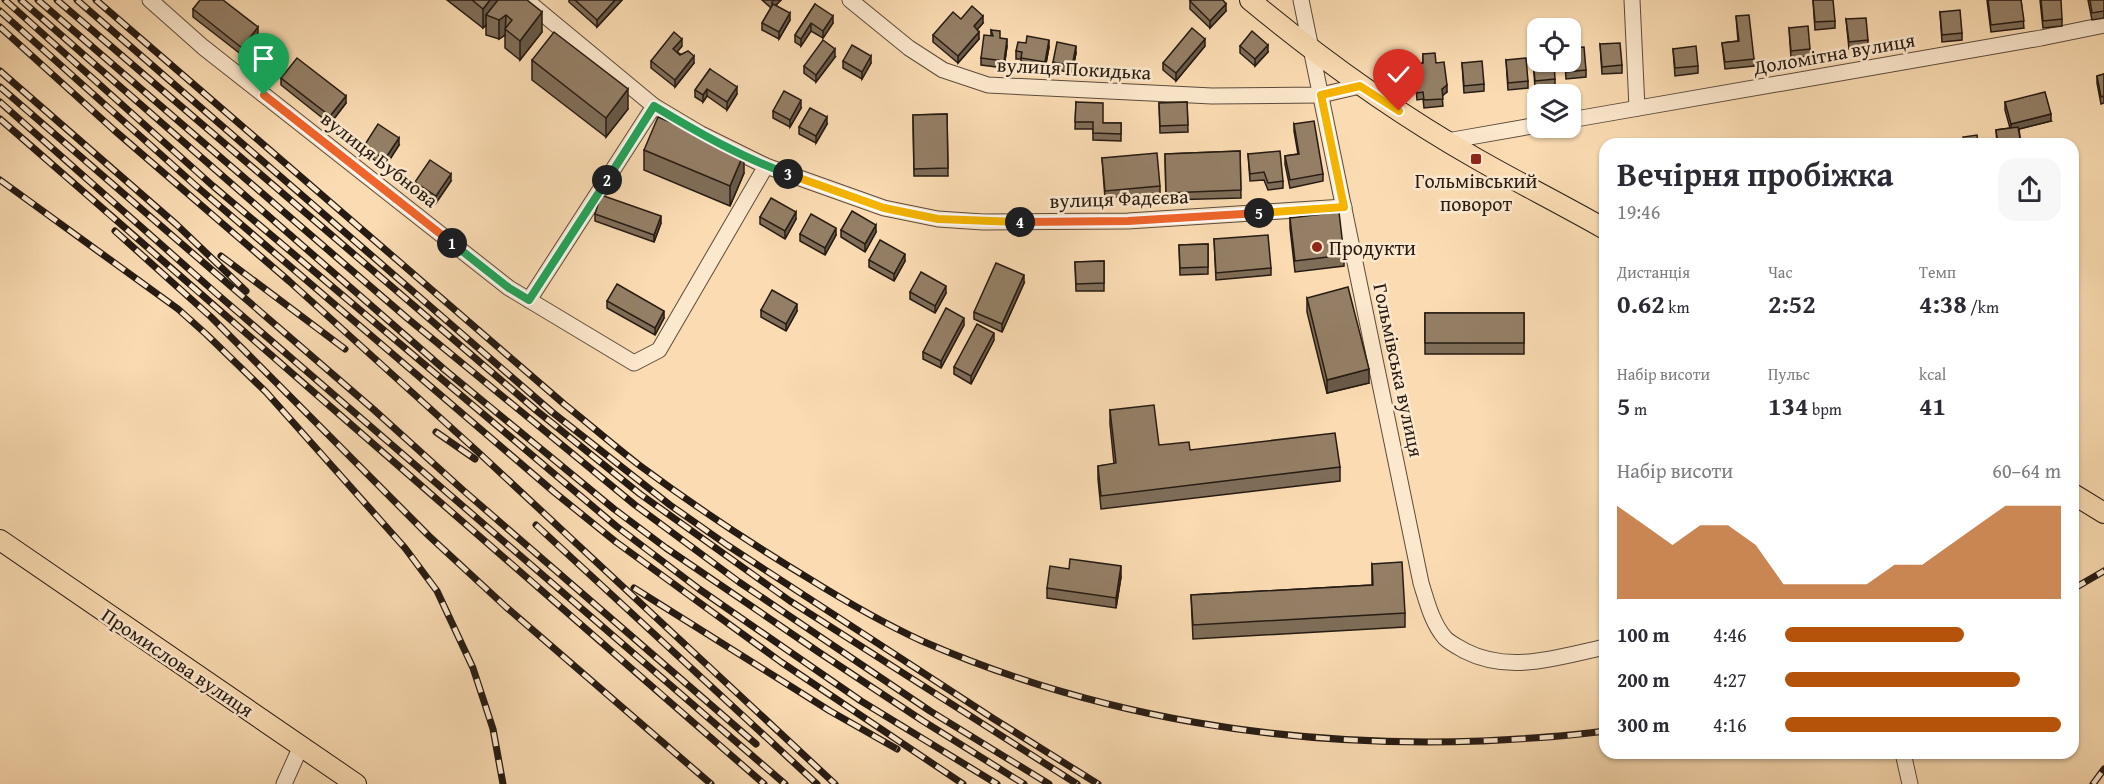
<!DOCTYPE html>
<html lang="uk">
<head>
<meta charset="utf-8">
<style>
  :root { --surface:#fff; --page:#f7f7f7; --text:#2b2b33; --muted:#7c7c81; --accent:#b45309 }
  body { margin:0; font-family:"Gentium Book Plus",serif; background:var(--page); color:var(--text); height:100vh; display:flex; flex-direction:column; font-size:22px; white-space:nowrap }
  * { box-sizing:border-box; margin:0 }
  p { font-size:20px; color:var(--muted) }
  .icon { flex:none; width:33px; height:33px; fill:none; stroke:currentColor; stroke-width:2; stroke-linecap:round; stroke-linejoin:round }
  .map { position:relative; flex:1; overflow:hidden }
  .details { position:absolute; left:1599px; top:138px; width:480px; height:621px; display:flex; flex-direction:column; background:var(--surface); border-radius:18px; box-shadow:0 2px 4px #0004 }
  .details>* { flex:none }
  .buttons { position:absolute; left:1527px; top:18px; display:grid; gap:12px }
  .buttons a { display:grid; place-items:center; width:54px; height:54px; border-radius:12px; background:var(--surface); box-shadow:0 2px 4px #0004; font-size:30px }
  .pin { position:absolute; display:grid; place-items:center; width:51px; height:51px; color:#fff; margin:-62px -26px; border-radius:50% 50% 50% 0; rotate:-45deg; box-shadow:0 0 6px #0007 }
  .pin .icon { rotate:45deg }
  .km { position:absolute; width:30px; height:30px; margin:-15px; border-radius:50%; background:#222; color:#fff; font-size:16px; line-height:30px; text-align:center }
  .round { display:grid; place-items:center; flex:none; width:63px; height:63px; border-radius:18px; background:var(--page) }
  .headline { display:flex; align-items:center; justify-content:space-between; height:102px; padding:0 18px }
  h1 { font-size:33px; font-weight:600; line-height:45px }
  .stats { display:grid; grid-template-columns:repeat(3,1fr); gap:9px; height:102px; padding:6px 18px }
  .stats div { display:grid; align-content:center }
  .stats b { font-size:26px; font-weight:600 }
  .stats small { font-size:16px; font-weight:400 }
  .stats p { font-size:16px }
  .chart { height:168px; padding:12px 18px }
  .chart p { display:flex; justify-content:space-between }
  .chart svg { width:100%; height:108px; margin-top:6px; fill:var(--accent); opacity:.7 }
  ul { padding:0 18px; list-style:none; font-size:20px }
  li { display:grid; grid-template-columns:96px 72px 1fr; align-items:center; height:45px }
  li i { height:15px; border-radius:8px; background:var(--accent) }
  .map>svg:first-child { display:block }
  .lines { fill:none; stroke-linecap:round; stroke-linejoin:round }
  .minor-casing { stroke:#5b4b3b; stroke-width:17 }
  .major-casing { stroke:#261b13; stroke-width:22 }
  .minor { stroke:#fce8cd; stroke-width:15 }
  .major { stroke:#fadbb2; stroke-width:20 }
  .rail-casing { stroke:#261b13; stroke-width:7 }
  .rail { stroke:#fce8cd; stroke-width:4.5; stroke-dasharray:14; stroke-linecap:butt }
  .wall { fill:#7f6d58; stroke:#261b13; stroke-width:1.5 }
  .shaded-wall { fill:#685947; stroke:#261b13; stroke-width:1.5 }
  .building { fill:#947f66; stroke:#261b13; stroke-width:1.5 }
  .split-1-casing { stroke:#fff; stroke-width:12 }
  .split-2-casing { stroke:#fff; stroke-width:12 }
  .split-3-casing { stroke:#fff; stroke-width:12 }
  .split-4-casing { stroke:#fff; stroke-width:12 }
  .split-5-casing { stroke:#fff; stroke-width:12 }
  .split-6-casing { stroke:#fff; stroke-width:12 }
  .split-1 { stroke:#f0652b; stroke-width:8 }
  .split-2 { stroke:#22a559; stroke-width:8 }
  .split-3 { stroke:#22a559; stroke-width:8 }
  .split-4 { stroke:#f5b400; stroke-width:8 }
  .split-5 { stroke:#f0652b; stroke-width:8 }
  .split-6 { stroke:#f5b400; stroke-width:8 }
  .poi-dot { fill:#8f2418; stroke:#fce8cd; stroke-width:2 }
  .labels { text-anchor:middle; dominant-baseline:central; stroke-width:5; stroke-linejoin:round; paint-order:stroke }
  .street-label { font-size:20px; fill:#261b13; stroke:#fce8cd }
  .poi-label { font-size:20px; fill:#261b13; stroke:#fce8cd }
</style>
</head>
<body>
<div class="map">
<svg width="2104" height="784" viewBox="0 0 2104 784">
  <rect width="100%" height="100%" fill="#fadbb2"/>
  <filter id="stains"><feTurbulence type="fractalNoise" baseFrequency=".00333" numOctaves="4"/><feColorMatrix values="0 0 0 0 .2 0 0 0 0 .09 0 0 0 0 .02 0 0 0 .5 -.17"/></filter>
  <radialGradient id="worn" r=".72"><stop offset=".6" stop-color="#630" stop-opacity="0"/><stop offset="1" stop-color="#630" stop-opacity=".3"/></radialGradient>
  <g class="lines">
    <defs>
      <g id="minor">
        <polyline points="150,0 203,47 509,288 634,363 659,350 766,166"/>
        <polyline points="526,0 654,106 701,134 766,166 884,208 938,219 983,222 1128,221 1344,207"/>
        <polyline points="850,0 909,48 943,70 988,85 1212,96 1321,95 1360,86"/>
        <path d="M 1301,0 L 1421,583 C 1427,602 1432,623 1445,638 C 1450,643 1458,647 1465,651 C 1510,674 1558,657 1605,647"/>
        <polyline points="1632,0 1637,108"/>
        <polyline points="1570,120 2041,38 2104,25"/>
        <polyline points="1447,141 1538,125"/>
        <polyline points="529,300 654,106"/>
        <polyline points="1903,753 1910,784"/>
        <polyline points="284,784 301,746"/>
      </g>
      <g id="major">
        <path d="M 1250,0 C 1321,59 1396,113 1477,159 C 1519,183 1563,205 1605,229"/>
        <polyline points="2073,494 2104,513"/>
        <polyline points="0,540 356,784"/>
      </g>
    </defs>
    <use href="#minor" class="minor-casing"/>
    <use href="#major" class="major-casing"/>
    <use href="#minor" class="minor"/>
    <use href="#major" class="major"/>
    <defs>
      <g id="rail">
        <polyline points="5,0 213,186 616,526 699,589 861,701 997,784"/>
        <polyline points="21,0 445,370 614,509 666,548 820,653 923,721 1024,784"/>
        <polyline points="38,0 407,318 635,505 739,582 930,711 1049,784"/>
        <polyline points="57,0 537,411 640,494 790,601 1077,784"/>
        <polyline points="77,0 552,412 670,505 727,545 994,719 1098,784"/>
        <path d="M 96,0 L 564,404 C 589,424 613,445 639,465 C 693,505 750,543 808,578 C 845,601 883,623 922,641 C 1098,718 1290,748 1481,741 C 1522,739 1564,737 1605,731"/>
        <polyline points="0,11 195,185 554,492 616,542 781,662 963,784"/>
        <polyline points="0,27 114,130 289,281 478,452 835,784"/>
        <polyline points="0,71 177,225 246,291"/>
        <polyline points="0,87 373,409 464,491 756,744"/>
        <polyline points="0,102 217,294 785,784"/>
        <path d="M 0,119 C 254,341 510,562 764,784"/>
        <polyline points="0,180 178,309 206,334 266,392 405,548 437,591 473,668 493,729 503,784"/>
        <polyline points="115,231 211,317 429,536 506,607 711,784"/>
        <polyline points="221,256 345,349"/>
        <polyline points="436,432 475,459"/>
        <polyline points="536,525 817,784"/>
        <polyline points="634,588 830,711 897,749"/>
        <polyline points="2073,589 2104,571"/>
        <polyline points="2093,784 2104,769"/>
      </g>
    </defs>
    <use href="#rail" class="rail-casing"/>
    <use href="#rail" class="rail"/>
  </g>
  <g class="wall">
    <polygon points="447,0 527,0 542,32 520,60 505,48 505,35 499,39 486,35 486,25 483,28"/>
    <polygon points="569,0 622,0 597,27 569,2"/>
    <polygon points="762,0 781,0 776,5 790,20 779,39 762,30 762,23 771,8"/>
    <polygon points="1813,0 1835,21 1835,28 1815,30"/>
    <polygon points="1987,0 2021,0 2024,28 1991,32"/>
    <polygon points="2040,0 2062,19 2062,26 2043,28"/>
    <polygon points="2088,0 2104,0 2104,18 2092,20"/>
    <polygon points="1190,1 1226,11 1210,28 1190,9"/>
    <polygon points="815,4 833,23 823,38 811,31 801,46 795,42 795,35"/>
    <polygon points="193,9 258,35 242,55 193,17"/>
    <polygon points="1940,12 1962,33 1962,40 1942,42"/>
    <polygon points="1736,16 1754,59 1754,66 1725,69 1722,43 1738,41"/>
    <polygon points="961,19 983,23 977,30 979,39 958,63 933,42 933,35"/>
    <polygon points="1846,19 1868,40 1868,48 1849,49"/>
    <polygon points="1789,28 1810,49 1810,56 1791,58"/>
    <polygon points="991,30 1000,38 1007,46 1004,68 981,65 981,58 991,36"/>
    <polygon points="1600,44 1622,65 1622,73 1602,74"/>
    <polygon points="682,46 677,52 694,63 675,87 651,68 651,61"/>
    <polygon points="1205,46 1176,81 1163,70 1163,63"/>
    <polygon points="1240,46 1268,52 1255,66 1240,53"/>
    <polygon points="1049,47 1045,69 1021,65 1021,59 1016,59 1016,51"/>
    <polygon points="1673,49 1698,66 1698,73 1675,76"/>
    <polygon points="1076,53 1072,73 1053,69 1053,62"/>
    <polygon points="1423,54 1436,63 1447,92 1442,96 1443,106 1424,108 1423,99 1417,100 1414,64 1423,63"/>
    <polygon points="835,57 816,82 804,73 804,66"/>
    <polygon points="1533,58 1555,79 1555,86 1535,88"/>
    <polygon points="532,60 628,109 606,137 532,80"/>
    <polygon points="1506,60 1528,81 1528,88 1508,90"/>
    <polygon points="843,61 871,63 862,79 843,68"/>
    <polygon points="1565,62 1570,62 1586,70 1586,77 1566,79"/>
    <polygon points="1462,63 1484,84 1484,91 1464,93"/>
    <polygon points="710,69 737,94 727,110 707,96 703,102 695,97 695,90"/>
    <polygon points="2104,74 2104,103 2101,104 2097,83 2097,76"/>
    <polygon points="281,78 346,103 330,124 281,85"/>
    <polygon points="1076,102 1103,123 1121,123 1121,141 1093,140 1093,129 1075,129"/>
    <polygon points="1187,102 1188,132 1160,133 1159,103"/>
    <polygon points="2005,102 2051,121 2019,129 2021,144 1997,144 1996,130 2010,128 2005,110"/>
    <polygon points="801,108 790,127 773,118 773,111"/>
    <polygon points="947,114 948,176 914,176 913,115"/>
    <polygon points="827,124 816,143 799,134 799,127"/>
    <polygon points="1294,124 1323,174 1323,181 1290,188 1285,164 1285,156 1298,154 1294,131"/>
    <polygon points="399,145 385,167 364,153 364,146"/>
    <polygon points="644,150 744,173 730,206 644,170"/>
    <polygon points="1240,151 1241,198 1166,200 1165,154"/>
    <polygon points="1248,154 1283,181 1283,188 1268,190 1264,180 1250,181"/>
    <polygon points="1102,158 1160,186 1160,194 1105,198"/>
    <polygon points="451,181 436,203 415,189 415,182"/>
    <polygon points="595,214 661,223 654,242 595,221"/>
    <polygon points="760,217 796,219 785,239 760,224"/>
    <polygon points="1290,218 1344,255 1344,266 1295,272 1290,228"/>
    <polygon points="841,230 876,232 865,252 841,237"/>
    <polygon points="800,234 836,235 825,255 800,241"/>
    <polygon points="1214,239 1271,268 1271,275 1216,280"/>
    <polygon points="1208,244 1208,274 1180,275 1179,245"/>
    <polygon points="869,260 905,261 894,281 869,267"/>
    <polygon points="1104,261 1104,291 1076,291 1075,262"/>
    <polygon points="1024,283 1002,332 974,319 974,312"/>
    <polygon points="910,292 946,293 935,313 910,299"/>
    <polygon points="1307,298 1369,383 1327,393 1307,312"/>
    <polygon points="607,301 664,318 655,335 607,308"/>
    <polygon points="761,310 797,311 786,331 761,317"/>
    <rect x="1425" y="313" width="99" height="41"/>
    <polygon points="964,325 941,368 923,359 923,352"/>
    <polygon points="994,340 971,384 954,374 954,367"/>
    <polygon points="1110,410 1159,445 1190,450 1340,467 1340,481 1101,509 1098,479 1098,466 1114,464 1110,424"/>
    <polygon points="1372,564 1405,613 1405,627 1193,639 1191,595 1372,585"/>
    <polygon points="1121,577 1116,608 1047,598 1047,588"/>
  </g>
  <g class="shaded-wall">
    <polygon points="490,0 505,0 486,15 486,25 483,28 483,9"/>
    <polygon points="615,0 622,0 597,27 597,20"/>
    <polygon points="774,0 781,0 772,9 772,2"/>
    <polygon points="1226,4 1226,11 1210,28 1210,21"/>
    <polygon points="542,12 542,32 520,60 520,41"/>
    <polygon points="790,13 790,20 779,39 779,32"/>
    <polygon points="506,15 505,35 499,39 499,20"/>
    <polygon points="833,16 833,23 823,38 823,31"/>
    <polygon points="983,16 983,23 974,33 974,26"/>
    <polygon points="811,23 811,31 801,46 801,39"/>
    <polygon points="258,27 258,35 242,55 242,48"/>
    <polygon points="979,32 979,39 958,63 958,56"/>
    <polygon points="682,39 682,46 673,57 673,49"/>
    <polygon points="1007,39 1007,46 1004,68 1004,61"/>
    <polygon points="1205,39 1205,46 1176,81 1176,73"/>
    <polygon points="1049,40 1049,47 1045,69 1045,62"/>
    <polygon points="1268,45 1268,52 1255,66 1255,59"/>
    <polygon points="1076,46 1076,53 1072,73 1072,66"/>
    <polygon points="835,49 835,57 816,82 816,75"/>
    <polygon points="694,56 694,63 675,87 675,80"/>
    <polygon points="871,56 871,63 862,79 862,72"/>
    <polygon points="1447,85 1447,92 1442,96 1442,89"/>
    <polygon points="737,87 737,94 727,110 727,102"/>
    <polygon points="628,89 628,109 606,137 606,118"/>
    <polygon points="707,89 707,96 703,102 703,95"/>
    <polygon points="346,96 346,103 330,124 330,116"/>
    <polygon points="801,100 801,108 790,127 790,120"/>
    <polygon points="2051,114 2051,121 2011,131 2011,124"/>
    <polygon points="827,117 827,124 816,143 816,136"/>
    <polygon points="399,138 399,145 385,167 385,159"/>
    <polygon points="744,153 744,173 730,206 730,186"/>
    <polygon points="451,174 451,181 436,203 436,196"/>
    <polygon points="796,212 796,219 785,239 785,231"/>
    <polygon points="661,216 661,223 654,242 654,235"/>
    <polygon points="876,225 876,232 865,252 865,244"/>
    <polygon points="836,228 836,235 825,255 825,248"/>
    <polygon points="905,254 905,261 894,281 894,274"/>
    <polygon points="1024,275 1024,283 1002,332 1002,324"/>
    <polygon points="946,286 946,293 935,313 935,306"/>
    <polygon points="797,304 797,311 786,331 786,324"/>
    <polygon points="664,311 664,318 655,335 655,328"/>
    <polygon points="964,318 964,325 941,368 941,361"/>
    <polygon points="994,333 994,340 971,384 971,376"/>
    <polygon points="1369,369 1369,383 1327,393 1327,380"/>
    <polygon points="1121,566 1121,577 1116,608 1116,598"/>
  </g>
  <g class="building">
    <polygon points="200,0 223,0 258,27 242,48 193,9"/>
    <polygon points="472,0 490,0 483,9"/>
    <polygon points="498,0 527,0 542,12 520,41 505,29 512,20 506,15 499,20 486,15"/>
    <polygon points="575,0 615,0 597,20"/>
    <polygon points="1192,0 1223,0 1226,4 1210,21 1190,1"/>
    <polygon points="1813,0 1833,0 1835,21 1815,22"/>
    <polygon points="1988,0 2021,0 2024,21 1991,25"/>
    <polygon points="2041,0 2061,0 2062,19 2043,21"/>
    <polygon points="2090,0 2104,0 2104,11 2092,13"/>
    <polygon points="773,4 790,13 779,32 762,23"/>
    <polygon points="815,4 833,16 823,31 811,23 801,39 795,35"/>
    <polygon points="972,6 983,16 974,26 979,32 958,56 933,35 953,12 961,19"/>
    <polygon points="1960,10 1962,33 1942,35 1940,12"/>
    <polygon points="1749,15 1754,59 1725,62 1722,43 1739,41 1736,16"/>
    <polygon points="1866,18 1868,40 1849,42 1846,19"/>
    <polygon points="1808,26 1810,49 1791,51 1789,28"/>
    <polygon points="1192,28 1205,39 1176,73 1163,63"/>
    <polygon points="991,30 1000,31 1000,38 1007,39 1004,61 981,58 984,35 993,36"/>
    <polygon points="1252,31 1268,45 1255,59 1240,46"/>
    <polygon points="554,32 628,89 606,118 532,60"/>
    <polygon points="674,32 682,39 673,49 680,55 688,51 694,56 675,80 651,61"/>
    <polygon points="1027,36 1049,40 1045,62 1021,58 1022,52 1016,51 1018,42 1026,43"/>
    <polygon points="823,40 835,49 816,75 804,66"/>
    <polygon points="1057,42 1076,46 1072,66 1053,62"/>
    <polygon points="1620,43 1622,65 1602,67 1600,44"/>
    <polygon points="852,45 871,56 862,72 843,61"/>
    <polygon points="1696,46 1698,66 1675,68 1673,49"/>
    <polygon points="1584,47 1586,70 1566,72 1565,62 1570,62 1570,48"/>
    <polygon points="1435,53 1436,63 1444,62 1447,85 1442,89 1443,99 1424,100 1423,92 1417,93 1414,64 1423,63 1423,54"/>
    <polygon points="1538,57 1538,62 1554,62 1555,79 1535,81 1533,58"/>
    <polygon points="297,58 346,96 330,116 281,78"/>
    <polygon points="1526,58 1528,81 1508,83 1506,60"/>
    <polygon points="1482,61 1484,84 1464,86 1462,63"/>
    <polygon points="710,69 737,87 727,102 707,89 703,95 695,90"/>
    <polygon points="2104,74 2104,96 2101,97 2097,76"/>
    <polygon points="784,91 801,100 790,120 773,111"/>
    <polygon points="2045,92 2051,114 2011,124 2005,102"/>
    <polygon points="1076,102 1103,103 1103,123 1121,123 1121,134 1093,133 1093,122 1075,122"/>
    <polygon points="1187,102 1188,125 1160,126 1159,103"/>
    <polygon points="810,108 827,117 816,136 799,127"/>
    <polygon points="947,114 948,168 914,169 913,115"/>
    <polygon points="658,117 744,153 730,186 644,150"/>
    <polygon points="1314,121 1323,174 1290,180 1285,156 1299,154 1294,124"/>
    <polygon points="378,124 399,138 385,159 364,146"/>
    <polygon points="2018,127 2021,144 1998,144 1996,130"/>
    <polygon points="1977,135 1978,144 1965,144 1963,137"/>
    <polygon points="1240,151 1241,190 1166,193 1165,154"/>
    <polygon points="1280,151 1283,181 1268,183 1264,172 1250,174 1248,154"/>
    <polygon points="1157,153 1160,186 1105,191 1102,158"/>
    <polygon points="430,160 451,174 436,196 415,182"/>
    <polygon points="601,195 661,216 654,235 595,214"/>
    <polygon points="771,198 796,212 785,231 760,217"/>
    <polygon points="852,211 876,225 865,244 841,230"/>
    <polygon points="1339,212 1344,255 1295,261 1290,218"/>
    <polygon points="811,214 836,228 825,248 800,234"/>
    <polygon points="1268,235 1271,268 1216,273 1214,239"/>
    <polygon points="880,240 905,254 894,274 869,260"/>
    <polygon points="1208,244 1208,267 1180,268 1179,245"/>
    <polygon points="1104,261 1104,283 1076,284 1075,262"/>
    <polygon points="996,263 1024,275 1002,324 974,312"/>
    <polygon points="921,272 946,286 935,306 910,292"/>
    <polygon points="617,284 664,311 655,328 607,301"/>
    <polygon points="1348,287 1369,369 1327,380 1307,298"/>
    <polygon points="772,290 797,304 786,324 761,310"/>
    <polygon points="946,308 964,318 941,361 923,352"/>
    <rect x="1425" y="313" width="99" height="30"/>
    <polygon points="977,324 994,333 971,376 954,367"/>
    <polygon points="1154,405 1159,445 1189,442 1190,450 1335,433 1340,467 1101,496 1098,466 1116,463 1110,410"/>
    <polygon points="1070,559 1121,566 1116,598 1047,588 1050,566 1069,569"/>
    <polygon points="1402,562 1405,613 1193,625 1191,595 1373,585 1372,564"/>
  </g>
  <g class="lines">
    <defs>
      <polyline id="split-1" points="264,95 452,243"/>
      <polyline id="split-2" points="452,243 509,288 529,300 607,180"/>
      <path id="split-3" d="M 607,180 L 654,106 C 697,132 741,157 788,174"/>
      <polyline id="split-4" points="788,174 884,208 938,219 1020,222"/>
      <polyline id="split-5" points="1020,222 1128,221 1259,213"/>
      <polyline id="split-6" points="1259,213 1344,207 1321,95 1360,86 1399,111"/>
    </defs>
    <use href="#split-1" class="split-1-casing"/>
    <use href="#split-2" class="split-2-casing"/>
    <use href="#split-3" class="split-3-casing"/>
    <use href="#split-4" class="split-4-casing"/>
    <use href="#split-5" class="split-5-casing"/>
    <use href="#split-6" class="split-6-casing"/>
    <use href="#split-1" class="split-1"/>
    <use href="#split-2" class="split-2"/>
    <use href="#split-3" class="split-3"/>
    <use href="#split-4" class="split-4"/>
    <use href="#split-5" class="split-5"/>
    <use href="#split-6" class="split-6"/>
  </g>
  <g class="poi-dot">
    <rect x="1470" y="153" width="12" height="12" rx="3"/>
    <circle cx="1317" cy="247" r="6"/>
  </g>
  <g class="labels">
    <g class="street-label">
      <text transform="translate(1834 53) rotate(-10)">Доломітна вулиця</text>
      <text transform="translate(1074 68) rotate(3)">вулиця Покидька</text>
      <text transform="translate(380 159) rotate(38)">вулиця Бубнова</text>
      <text transform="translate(1119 198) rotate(-2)">вулиця Фадєєва</text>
      <text transform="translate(1399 370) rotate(78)">Гольмівська вулиця</text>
      <text transform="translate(178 662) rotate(34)">Промислова вулиця</text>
    </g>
    <g class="poi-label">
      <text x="1476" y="180">Гольмівський<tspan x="1476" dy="23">поворот</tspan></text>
      <text x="1329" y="247" text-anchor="start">Продукти</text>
    </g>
  </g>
  <rect width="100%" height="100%" filter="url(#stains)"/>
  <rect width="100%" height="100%" fill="url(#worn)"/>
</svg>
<div class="buttons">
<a><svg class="icon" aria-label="locate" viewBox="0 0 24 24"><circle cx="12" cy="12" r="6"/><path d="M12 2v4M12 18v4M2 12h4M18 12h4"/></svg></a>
<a><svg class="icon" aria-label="layers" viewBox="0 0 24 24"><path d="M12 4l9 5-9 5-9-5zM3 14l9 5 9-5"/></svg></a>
</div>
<div class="pin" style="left:264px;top:95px;background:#1e9e55"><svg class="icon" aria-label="arrive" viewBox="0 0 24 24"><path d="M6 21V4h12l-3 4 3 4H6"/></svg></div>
<div class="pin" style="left:1399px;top:111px;background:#d93025"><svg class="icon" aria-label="check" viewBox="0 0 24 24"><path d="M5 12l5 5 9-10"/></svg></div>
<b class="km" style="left:452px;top:243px">1</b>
<b class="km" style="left:607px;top:180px">2</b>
<b class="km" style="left:788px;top:174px">3</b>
<b class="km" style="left:1020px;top:222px">4</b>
<b class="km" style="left:1259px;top:213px">5</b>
<section class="details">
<div class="headline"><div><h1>Вечірня пробіжка</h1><p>19:46</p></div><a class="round"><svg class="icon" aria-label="share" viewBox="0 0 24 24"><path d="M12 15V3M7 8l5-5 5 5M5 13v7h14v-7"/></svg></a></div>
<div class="stats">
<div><p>Дистанція</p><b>0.62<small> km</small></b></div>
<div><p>Час</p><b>2:52</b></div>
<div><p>Темп</p><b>4:38<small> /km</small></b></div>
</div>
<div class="stats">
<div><p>Набір висоти</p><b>5<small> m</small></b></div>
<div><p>Пульс</p><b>134<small> bpm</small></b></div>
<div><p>kcal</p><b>41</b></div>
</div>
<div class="chart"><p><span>Набір висоти</span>60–64 m</p>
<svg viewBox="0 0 160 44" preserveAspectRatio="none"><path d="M0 44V6L10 14L20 22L30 14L40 14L50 22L60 38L70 38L80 38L90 38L100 30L110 30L120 22L130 14L140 6L150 6L160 6V44z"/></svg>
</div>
<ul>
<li><b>100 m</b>4:46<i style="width:65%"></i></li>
<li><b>200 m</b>4:27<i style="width:85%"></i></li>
<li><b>300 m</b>4:16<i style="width:100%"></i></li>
</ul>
</section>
</div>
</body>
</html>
